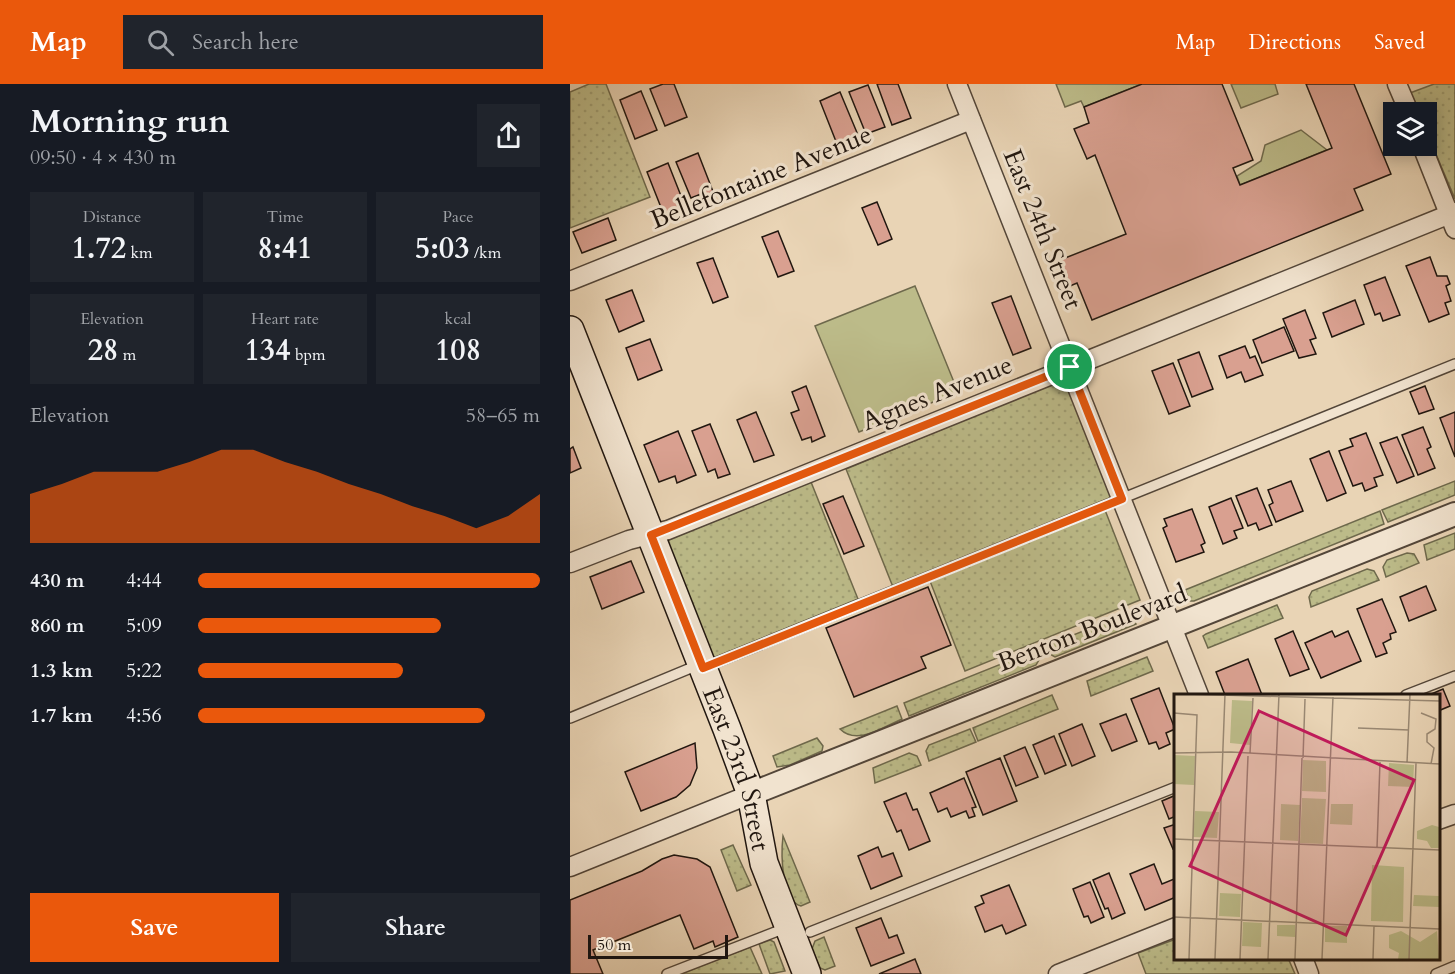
<!DOCTYPE html>
<html lang="en">
<head>
<meta charset="utf-8">
<style>
  :root { --surface:#171b24; --page:#20242c; --text:#f1f3f6; --muted:#9ea1a6; --accent:#ea580c }
  body { margin:0; font-family:Cardo,serif; background:var(--page); color:var(--text); height:100vh; display:flex; flex-direction:column; font-size:22px; white-space:nowrap }
  * { box-sizing:border-box; margin:0 }
  p { font-size:20px; color:var(--muted) }
  .icon { flex:none; width:33px; height:33px; fill:none; stroke:currentColor; stroke-width:2; stroke-linecap:round; stroke-linejoin:round }
  .map { position:relative; flex:1; overflow:hidden }
  .details { display:flex; flex-direction:column; background:var(--surface); width:570px }
  .details>* { flex:none }
  .fabs { position:absolute; left:813px; top:18px; display:grid; gap:12px }
  .fabs a { display:grid; place-items:center; width:54px; height:54px; border-radius:0px; background:var(--surface); box-shadow:0 3px 15px #0003; font-size:30px }
  .scale { position:absolute; left:18px; bottom:15px; width:140px; box-sizing:border-box; padding-left:6px; border:3px solid #211710; border-top:0; font-size:16px; line-height:21px; white-space:nowrap; color:#211710; -webkit-text-stroke:4px #f1e3cf; paint-order:stroke }
  .pin { position:absolute; display:grid; place-items:center; width:51px; height:51px; color:#fff; margin:-26px; border:3px solid #fff; border-radius:50%; box-shadow:0 2px 6px #0007 }
  .round { display:grid; place-items:center; flex:none; width:63px; height:63px; border-radius:0px; background:var(--page) }
  .headline { display:flex; align-items:center; justify-content:space-between; height:102px; padding:0 30px }
  h1 { font-size:33px; font-weight:600; line-height:45px }
  .stats { display:grid; grid-template-columns:repeat(3,1fr); gap:9px; height:102px; padding:6px 30px }
  .stats div { display:grid; align-content:center; border-radius:0px; background:var(--page); text-align:center }
  .stats b { font-size:30px; font-weight:600 }
  .stats small { font-size:16px; font-weight:400 }
  .stats p { font-size:16px }
  .chart { height:168px; padding:12px 30px }
  .chart p { display:flex; justify-content:space-between }
  .chart svg { width:100%; height:108px; margin-top:6px; fill:var(--accent); opacity:.7 }
  .cta { display:flex; gap:12px; margin-top:auto; padding:12px 30px }
  .cta a { flex:1; height:69px; border-radius:0px; background:var(--accent); color:#fff; font-size:24px; font-weight:600; line-height:69px; text-align:center }
  .cta a+a { background:var(--page); color:var(--text) }
  ul { padding:0 30px; list-style:none; font-size:20px }
  li { display:grid; grid-template-columns:96px 72px 1fr; align-items:center; height:45px }
  li i { height:15px; border-radius:8px; background:var(--accent) }
  header { display:flex; align-items:center; gap:36px; box-sizing:border-box; height:84px; padding:0 30px; background:var(--accent); color:#fff }
  header strong { font-size:28px }
  nav { display:flex; gap:33px; margin-inline-start:auto; font-size:21px }
  .search { width:420px; height:54px; background:var(--page); display:flex; align-items:center; gap:15px; box-sizing:border-box; padding:0 21px; border-radius:0px; color:var(--muted); font-size:22px }
  main { display:flex; flex:1; min-height:0 }
  .map>svg:first-child { display:block }
  .grass { fill:url(#grass-dots); stroke:#6e694c; stroke-width:1.5 }
  .green { fill:#bcbb89; stroke:#6e694c; stroke-width:1.5 }
  .building { fill:#d9a090; stroke:#211710; stroke-width:1.5 }
  .lines { fill:none; stroke-linecap:round; stroke-linejoin:round }
  .service-casing { stroke:#534639; stroke-width:12 }
  .minor-casing { stroke:#534639; stroke-width:21 }
  .tertiary-casing { stroke:#534639; stroke-width:26 }
  .secondary-casing { stroke:#211710; stroke-width:30 }
  .service { stroke:#f1e3cf; stroke-width:9 }
  .minor { stroke:#f1e3cf; stroke-width:18 }
  .tertiary { stroke:#f1e3cf; stroke-width:22 }
  .secondary { stroke:#f1e3cf; stroke-width:27 }
  .route-casing { stroke:#fff; stroke-width:12 }
  .route { stroke:#ea580c; stroke-width:8 }
  .labels { text-anchor:middle; dominant-baseline:central; stroke-width:6; stroke-linejoin:round; paint-order:stroke }
  .street-label { font-size:26px; fill:#211710; stroke:#f1e3cf }
  .inset-road { fill:none; stroke:#998873; stroke-width:1.5 }
  .view { fill:#c2185b; fill-opacity:0.15; stroke:#c2185b; stroke-width:3 }
  .inset-edge { fill:none; stroke:#211710; stroke-width:3 }
</style>
</head>
<body>
<header>
<strong>Map</strong>
<div class="search"><svg class="icon" aria-label="search" viewBox="0 0 24 24"><circle cx="10" cy="10" r="6"/><path d="M15 15l6 6"/></svg>Search here</div>
<nav><a>Map</a><a>Directions</a><a>Saved</a></nav>
</header>
<main>
<section class="details">
<div class="headline"><div><h1>Morning run</h1><p>09:50 · 4 × 430 m</p></div><a class="round"><svg class="icon" aria-label="share" viewBox="0 0 24 24"><path d="M12 15V3M7 8l5-5 5 5M5 13v7h14v-7"/></svg></a></div>
<div class="stats">
<div><p>Distance</p><b>1.72<small> km</small></b></div>
<div><p>Time</p><b>8:41</b></div>
<div><p>Pace</p><b>5:03<small> /km</small></b></div>
</div>
<div class="stats">
<div><p>Elevation</p><b>28<small> m</small></b></div>
<div><p>Heart rate</p><b>134<small> bpm</small></b></div>
<div><p>kcal</p><b>108</b></div>
</div>
<div class="chart"><p><span>Elevation</span>58–65 m</p>
<svg viewBox="0 0 160 44" preserveAspectRatio="none"><path d="M0 44V24L10 20L20 15L30 15L40 15L50 11L60 6L70 6L80 11L90 15L100 20L110 24L120 29L130 33L140 38L150 33L160 24V44z"/></svg>
</div>
<ul>
<li><b>430 m</b>4:44<i style="width:100%"></i></li>
<li><b>860 m</b>5:09<i style="width:71%"></i></li>
<li><b>1.3 km</b>5:22<i style="width:60%"></i></li>
<li><b>1.7 km</b>4:56<i style="width:84%"></i></li>
</ul>
<div class="cta"><a>Save</a><a>Share</a></div>
</section>
<div class="map">
<svg width="885" height="890" viewBox="0 0 885 890">
  <defs>
    <pattern id="grass-dots" width="8" height="8" patternUnits="userSpaceOnUse" patternTransform="scale(1.5)"><rect width="8" height="8" fill="#bcbb89"/><path d="M2 2h.1M6 6h.1" fill="none" stroke="#a1a075" stroke-width="1.8" stroke-linecap="round"/></pattern>
  </defs>
  <rect width="100%" height="100%" fill="#e9d4b5"/>
  <filter id="stains"><feTurbulence type="fractalNoise" baseFrequency=".00333" numOctaves="4"/><feColorMatrix values="0 0 0 0 .2 0 0 0 0 .09 0 0 0 0 .02 0 0 0 .5 -.17"/></filter>
  <radialGradient id="worn" r=".72"><stop offset=".6" stop-color="#630" stop-opacity="0"/><stop offset="1" stop-color="#630" stop-opacity=".3"/></radialGradient>
  <g class="grass">
    <polygon points="19,0 36,0 80,113 0,144 0,8"/>
    <polygon points="864,0 885,0 885,115 857,49 856,28 848,28 840,9"/>
    <polygon points="488,297 499,302 543,414 323,503 276,385"/>
    <polygon points="885,397 885,411 818,438 812,426"/>
    <polygon points="241,398 288,515 138,576 94,463 100,455"/>
    <polygon points="535,426 570,516 395,587 360,497"/>
    <polygon points="810,427 814,440 624,517 620,517 615,506"/>
    <polygon points="885,449 885,465 857,476 854,461"/>
    <polygon points="837,469 844,470 849,479 816,493 813,483 817,476"/>
    <polygon points="797,485 804,487 809,496 741,523 739,513 742,507"/>
    <polygon points="707,521 713,534 638,564 633,552 636,550"/>
    <polygon points="561,528 566,540 485,573 476,568 473,563"/>
    <polygon points="466,566 469,576 466,581 339,632 334,619"/>
    <polygon points="577,573 583,587 521,612 517,597"/>
    <polygon points="482,611 488,625 408,657 403,644"/>
    <path d="M 327,622 L 332,635 C 313,643 287,662 270,645 Z"/>
    <polygon points="400,645 406,658 359,677 356,667 359,661"/>
    <polygon points="247,654 253,662 252,667 220,681 207,683 203,672"/>
    <polygon points="339,669 347,672 351,681 305,699 303,684"/>
    <path d="M 213,752 L 240,818 L 231,822 C 211,817 211,769 213,752 Z"/>
    <polygon points="163,761 181,801 167,807 151,766"/>
    <polygon points="254,853 265,882 255,886 250,884 242,865 245,857"/>
    <polygon points="606,855 606,874 718,874 725,890 576,890 568,869"/>
    <polygon points="200,856 204,858 215,887 200,890 189,860"/>
    <polygon points="180,863 192,890 110,890"/>
  </g>
  <g class="green">
    <polygon points="486,0 572,0 514,23 511,17 495,23"/>
    <polygon points="661,0 705,0 708,10 671,24"/>
    <polygon points="731,46 757,66 670,101 667,92 691,77 695,61"/>
    <polygon points="345,202 388,308 289,348 245,242"/>
  </g>
  <g class="building">
    <polygon points="93,0 104,0 117,33 95,42 80,5"/>
    <polygon points="307,0 328,0 341,34 322,41"/>
    <polygon points="572,0 652,0 683,76 663,84 670,101 762,64 736,0 784,0 821,90 784,105 793,126 522,236 507,199 500,202 490,176 556,150 525,71 517,75 504,45 519,39 514,23"/>
    <polygon points="298,1 315,43 296,50 279,8"/>
    <polygon points="71,7 87,46 65,55 50,16"/>
    <polygon points="270,8 288,51 267,60 250,17"/>
    <polygon points="128,69 144,110 133,115 131,110 121,114 106,78"/>
    <polygon points="98,79 115,122 94,131 77,88"/>
    <polygon points="307,118 322,155 308,161 292,124"/>
    <polygon points="38,134 46,156 12,169 3,148"/>
    <polygon points="208,147 224,187 208,193 192,153"/>
    <polygon points="860,173 867,192 877,192 880,200 876,202 881,217 875,219 879,230 859,238 836,182"/>
    <polygon points="143,174 158,213 143,219 127,179"/>
    <polygon points="815,193 830,231 813,237 810,229 805,231 794,201"/>
    <polygon points="62,206 74,237 49,248 36,216"/>
    <polygon points="441,212 461,264 443,271 422,219"/>
    <polygon points="785,216 794,240 762,253 753,229"/>
    <polygon points="735,226 746,254 740,256 746,270 729,274 713,235"/>
    <polygon points="714,243 724,267 692,279 683,256"/>
    <polygon points="80,255 92,286 68,296 56,264"/>
    <polygon points="675,262 680,274 685,272 693,291 675,298 671,288 657,294 649,272"/>
    <polygon points="629,268 643,305 622,313 608,276"/>
    <polygon points="603,279 620,322 599,330 582,287"/>
    <polygon points="236,302 255,352 242,358 241,353 232,356 221,329 229,326 222,308"/>
    <polygon points="855,302 864,325 849,330 840,308"/>
    <polygon points="186,328 204,371 184,378 167,336"/>
    <polygon points="885,328 885,373 870,334"/>
    <polygon points="140,340 160,390 148,394 145,385 138,388 122,347"/>
    <polygon points="853,343 861,363 857,365 865,384 848,391 832,351"/>
    <polygon points="108,347 126,391 107,399 105,392 89,398 74,361"/>
    <polygon points="796,349 813,391 804,394 807,402 795,407 792,399 783,402 769,367 783,362 780,355"/>
    <polygon points="827,353 844,392 827,399 810,359"/>
    <polygon points="3,363 11,384 0,389 0,365"/>
    <polygon points="759,367 776,409 757,417 740,375"/>
    <polygon points="721,397 733,427 706,438 699,421 703,419 698,406"/>
    <polygon points="687,404 702,441 689,446 686,439 678,442 666,412"/>
    <polygon points="273,412 294,462 274,470 253,420"/>
    <polygon points="661,414 673,444 664,447 667,454 653,460 639,423"/>
    <polygon points="622,425 635,459 631,461 634,468 606,478 593,444 597,442 594,435"/>
    <polygon points="61,477 74,508 32,525 20,493"/>
    <polygon points="856,502 866,526 839,537 830,513"/>
    <polygon points="358,503 381,561 351,573 356,584 284,613 256,544"/>
    <polygon points="812,515 826,548 820,550 821,555 813,559 817,569 806,573 787,525"/>
    <polygon points="723,547 739,585 720,592 705,555"/>
    <polygon points="762,547 765,553 778,547 791,577 751,594 735,559"/>
    <polygon points="678,575 692,611 655,611 646,588"/>
    <polygon points="589,604 605,645 596,649 600,660 589,665 586,658 579,660 561,615"/>
    <polygon points="873,605 880,622 868,627 868,611 859,611"/>
    <polygon points="556,630 567,657 542,667 530,640"/>
    <polygon points="512,640 525,672 502,682 489,650"/>
    <polygon points="484,652 496,681 475,690 463,661"/>
    <polygon points="125,659 127,684 120,701 106,713 71,727 55,688"/>
    <polygon points="455,663 468,693 446,702 434,672"/>
    <polygon points="430,674 447,717 413,731 396,688"/>
    <polygon points="394,694 406,723 402,724 405,732 399,734 396,727 381,733 377,724 368,728 360,709"/>
    <polygon points="336,709 343,726 347,725 360,757 339,766 331,746 327,748 314,718"/>
    <polygon points="606,711 606,732 599,735 592,717"/>
    <polygon points="606,740 606,764 603,765 594,744"/>
    <polygon points="308,763 312,773 323,769 332,792 301,805 288,772"/>
    <polygon points="104,771 127,775 140,783 168,853 145,863 143,857 124,865 110,831 23,866 33,890 0,890 0,816 72,787 92,775"/>
    <polygon points="584,780 592,800 604,795 606,813 575,826 560,790"/>
    <polygon points="539,789 555,829 542,835 538,824 535,825 523,796"/>
    <polygon points="520,798 534,833 521,839 518,832 514,833 503,805"/>
    <polygon points="439,801 456,841 436,850 432,841 415,848 405,823 414,819 411,812"/>
    <polygon points="311,834 319,854 327,851 334,869 301,882 286,844"/>
    <polygon points="345,875 351,890 309,890"/>
  </g>
  <g class="lines">
    <defs>
      <g id="service">
        <polyline points="135,583 885,280"/>
        <polyline points="836,611 885,592"/>
        <polyline points="0,634 128,581"/>
        <polyline points="240,848 606,703"/>
        <polyline points="97,890 218,843"/>
        <polyline points="866,890 885,882"/>
      </g>
      <g id="minor">
        <polyline points="387,0 629,611"/>
        <polyline points="827,0 839,28"/>
        <polyline points="852,62 885,145"/>
        <polyline points="0,197 401,36"/>
        <polyline points="0,479 59,456 98,446 885,128"/>
        <polyline points="868,736 885,730"/>
        <polyline points="0,783 181,710"/>
        <polyline points="733,874 739,890"/>
        <polyline points="488,890 606,843"/>
      </g>
      <polyline id="tertiary" points="181,710 885,430"/>
      <g id="secondary">
        <path id="s1" d="M 0,246 L 157,645 L 181,710 L 194,779 L 237,890"/>
      </g>
    </defs>
    <use href="#service" class="service-casing"/>
    <use href="#minor" class="minor-casing"/>
    <use href="#tertiary" class="tertiary-casing"/>
    <use href="#secondary" class="secondary-casing"/>
    <use href="#service" class="service"/>
    <use href="#minor" class="minor"/>
    <use href="#tertiary" class="tertiary"/>
    <use href="#secondary" class="secondary"/>
  </g>
  <g class="lines">
    <defs>
      <polygon id="route" points="500,283 552,415 133,584 81,451"/>
    </defs>
    <use href="#route" class="route-casing"/>
    <use href="#route" class="route"/>
  </g>
  <g class="labels">
    <g class="street-label">
      <text transform="translate(191 93) rotate(-22)">Bellefontaine Avenue</text>
      <text transform="translate(473 145) rotate(68)">East 24th Street</text>
      <text transform="translate(367 309) rotate(-22)">Agnes Avenue</text>
      <text transform="translate(522 544) rotate(-21)">Benton Boulevard</text>
      <text stroke="none"><textPath href="#s1" startOffset="470">East 23rd Street</textPath></text>
    </g>
  </g>
  <g transform="translate(604 610)">
    <rect width="266" height="266" fill="#e9d4b5"/>
    <path d="M 58,6 L 78,7 L 76,51 L 56,49 ZM 0,61 L 21,62 L 20,91 L 0,90 ZM 129,66 L 152,67 L 152,98 L 128,97 ZM 215,69 L 240,71 L 239,93 L 214,92 ZM 128,104 L 152,105 L 149,150 L 126,149 ZM 107,110 L 126,111 L 124,147 L 106,146 ZM 21,117 L 45,118 L 43,144 L 19,143 ZM 46,199 L 67,200 L 66,223 L 45,222 ZM 240,201 L 265,202 L 265,213 L 239,212 ZM 69,228 L 88,229 L 87,253 L 68,252 ZM 103,231 L 121,231 L 121,243 L 103,242 ZM 151,232 L 173,232 L 173,249 L 151,248 Z" fill="#bcbb89"/>
    <path d="M 258,131 L 265,133 L 265,154 L 257,154 L 253,147 L 243,145 L 243,137 ZM 227,237 L 246,248 L 263,237 L 265,265 L 224,265 L 225,259 L 215,254 L 215,241 Z" fill="#bcbb89"/>
    <path d="M 157,110 L 179,110 L 178,131 L 156,130 ZM 198,171 L 230,173 L 229,228 L 197,227 Z" fill="#bcbb89"/>
    <path class="inset-road" d="M 11,0 L 266,7M 0,19 L 23,21 L 15,265M 247,19 L 262,25 L 261,35 L 253,40 L 253,48 L 260,54 L 257,70M 184,34 L 235,36M 0,59 L 57,58 L 266,70M 76,59 L 79,4M 129,64 L 131,5M 233,69 L 236,0M 0,145 L 266,156M 203,154 L 206,68M 0,223 L 266,235M 41,265 L 51,0M 66,265 L 74,62M 94,265 L 105,0M 121,265 L 128,64M 148,265 L 159,3M 199,265 L 200,232M 235,265 L 242,69"/>
    <path class="view" d="M 85,17 L 240,86 L 172,241 L 16,172 Z"/>
    <rect width="266" height="266" class="inset-edge"/>
  </g>
  <rect width="100%" height="100%" filter="url(#stains)"/>
  <rect width="100%" height="100%" fill="url(#worn)"/>
</svg>
<div class="fabs">
<a><svg class="icon" aria-label="layers" viewBox="0 0 24 24"><path d="M12 4l9 5-9 5-9-5zM3 14l9 5 9-5"/></svg></a>
</div>
<div class="scale">50 m</div>
<div class="pin" style="left:500px;top:283px;background:#1e9e55"><svg class="icon" aria-label="arrive" viewBox="0 0 24 24"><path d="M6 21V4h12l-3 4 3 4H6"/></svg></div>
</div>
</main>
</body>
</html>
